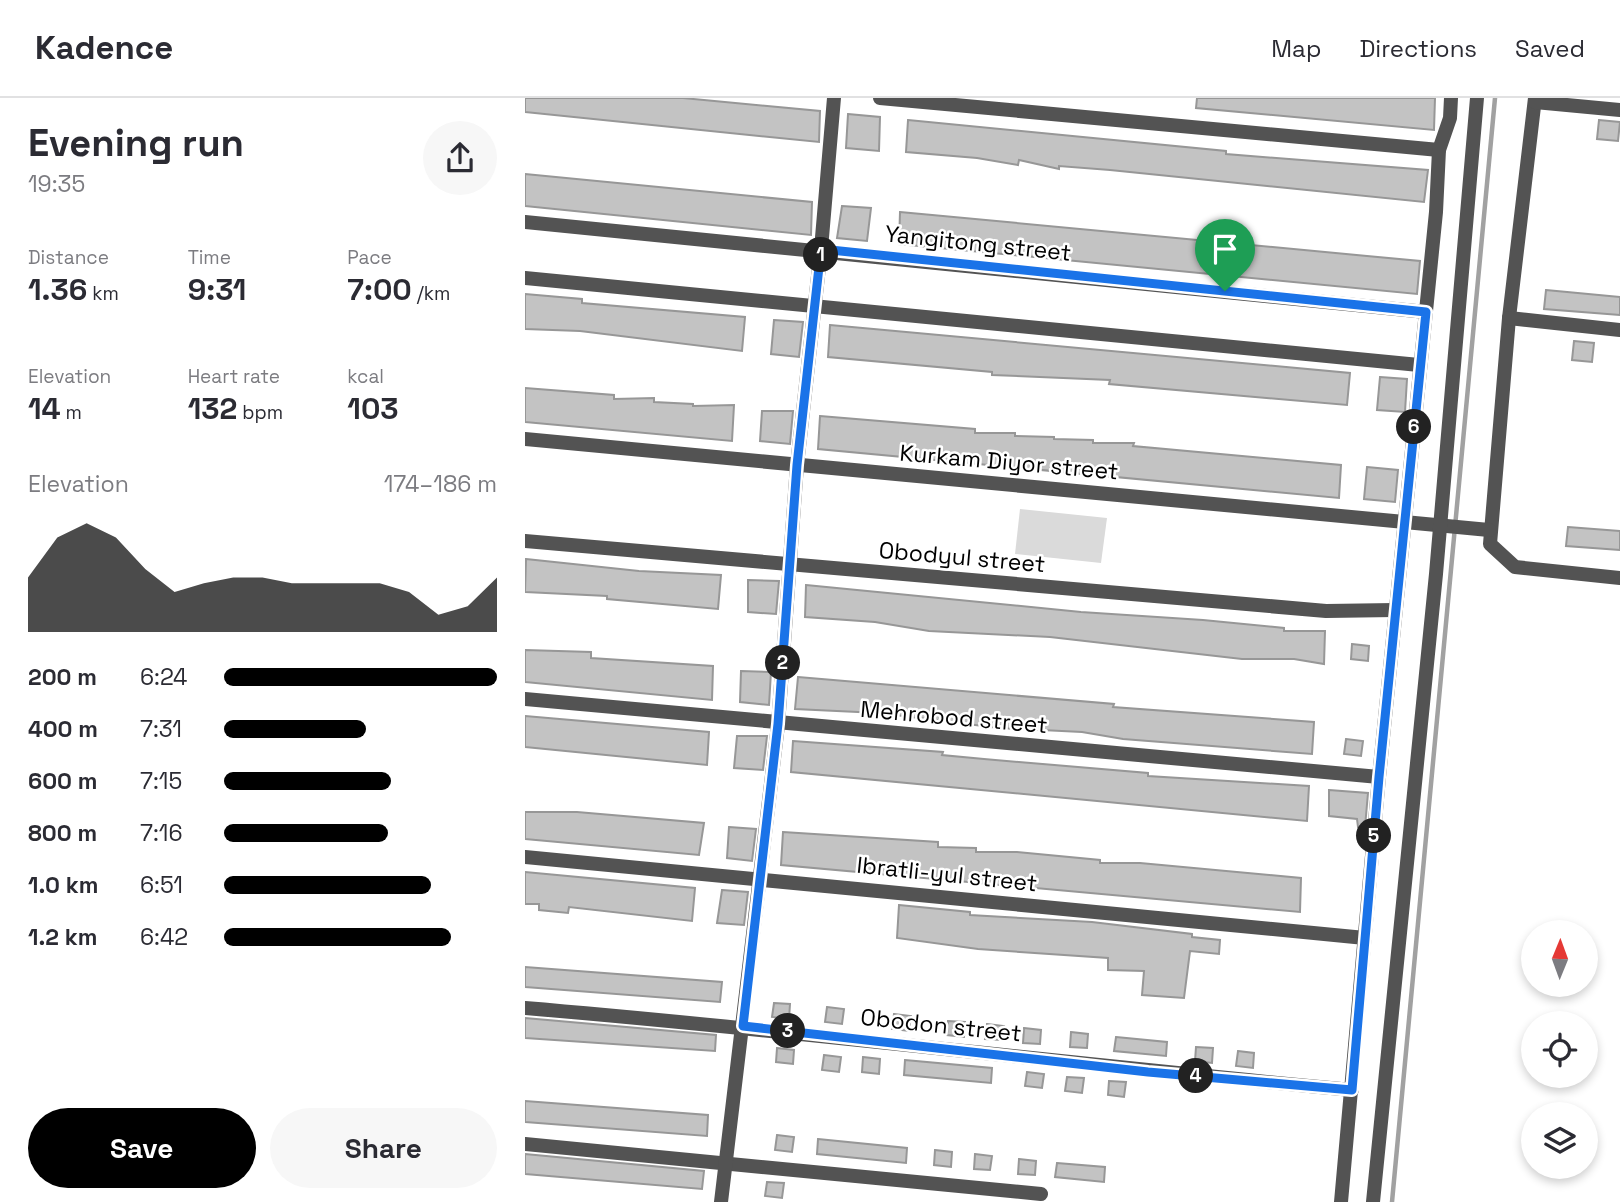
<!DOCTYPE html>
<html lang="en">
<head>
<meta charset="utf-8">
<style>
  :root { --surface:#fff; --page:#f7f7f7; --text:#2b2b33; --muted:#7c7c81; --line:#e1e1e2; --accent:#000 }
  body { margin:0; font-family:"Space Grotesk",sans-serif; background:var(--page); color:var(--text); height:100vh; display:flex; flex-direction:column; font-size:26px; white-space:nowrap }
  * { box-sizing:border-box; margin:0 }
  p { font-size:23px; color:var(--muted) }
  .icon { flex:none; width:38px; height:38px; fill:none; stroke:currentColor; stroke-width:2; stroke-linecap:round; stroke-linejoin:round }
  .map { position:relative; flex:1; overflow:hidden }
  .panel { display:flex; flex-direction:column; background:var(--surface); width:525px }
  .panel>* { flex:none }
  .needle { width:46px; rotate:1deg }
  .fabs { position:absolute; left:996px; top:822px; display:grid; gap:14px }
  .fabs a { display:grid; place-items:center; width:77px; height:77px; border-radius:50%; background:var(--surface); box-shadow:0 4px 10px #0003; font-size:35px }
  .pin { position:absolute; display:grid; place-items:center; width:60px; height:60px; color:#fff; margin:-72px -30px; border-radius:50% 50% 50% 0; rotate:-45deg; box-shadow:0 0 7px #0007 }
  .pin .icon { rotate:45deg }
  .km { position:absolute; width:35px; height:35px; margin:-18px; border-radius:50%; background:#222; color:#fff; font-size:19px; line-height:35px; text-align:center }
  .round { display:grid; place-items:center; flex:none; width:74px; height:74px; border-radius:37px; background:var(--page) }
  .headline { display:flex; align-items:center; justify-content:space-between; height:119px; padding:0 28px }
  h1 { font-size:38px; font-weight:800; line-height:52px }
  .stats { display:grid; grid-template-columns:repeat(3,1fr); gap:10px; height:119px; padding:7px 28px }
  .stats div { display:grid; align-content:center }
  .stats b { font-size:30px; font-weight:800 }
  .stats small { font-size:19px; font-weight:400 }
  .stats p { font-size:19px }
  .chart { height:196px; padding:14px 28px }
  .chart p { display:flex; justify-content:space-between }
  .chart svg { width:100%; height:126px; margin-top:7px; fill:var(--accent); opacity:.7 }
  .action { display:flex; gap:14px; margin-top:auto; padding:14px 28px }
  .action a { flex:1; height:80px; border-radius:42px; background:var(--accent); color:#fff; font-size:28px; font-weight:800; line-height:80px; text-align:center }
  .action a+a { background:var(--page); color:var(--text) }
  ul { padding:0 28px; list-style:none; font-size:23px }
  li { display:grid; grid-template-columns:112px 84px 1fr; align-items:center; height:52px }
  li i { height:18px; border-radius:9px; background:var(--accent) }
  header { display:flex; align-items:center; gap:42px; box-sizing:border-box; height:98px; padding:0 35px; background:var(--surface); border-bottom:2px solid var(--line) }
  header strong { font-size:33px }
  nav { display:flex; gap:38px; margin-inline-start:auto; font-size:24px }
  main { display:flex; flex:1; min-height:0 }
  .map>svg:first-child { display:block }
  .green { fill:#dadada }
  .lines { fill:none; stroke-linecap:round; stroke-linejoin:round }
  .stream { stroke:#a1a1a1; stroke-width:4.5 }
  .building { fill:#c3c3c3; stroke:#979797; stroke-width:2 }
  .minor { stroke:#535353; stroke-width:14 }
  .route-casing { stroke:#fff; stroke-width:14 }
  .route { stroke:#1a73e8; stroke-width:9 }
  .labels { text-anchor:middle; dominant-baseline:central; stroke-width:5; stroke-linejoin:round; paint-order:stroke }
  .street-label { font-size:23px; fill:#000; stroke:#fff }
</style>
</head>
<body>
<header>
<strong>Kadence</strong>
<nav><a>Map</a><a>Directions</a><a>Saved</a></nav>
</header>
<main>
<section class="panel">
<div class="headline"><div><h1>Evening run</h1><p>19:35</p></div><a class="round"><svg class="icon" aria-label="share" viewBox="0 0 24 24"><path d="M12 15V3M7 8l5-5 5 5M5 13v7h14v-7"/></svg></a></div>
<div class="stats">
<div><p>Distance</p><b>1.36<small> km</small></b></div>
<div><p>Time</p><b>9:31</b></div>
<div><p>Pace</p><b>7:00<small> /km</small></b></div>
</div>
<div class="stats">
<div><p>Elevation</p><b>14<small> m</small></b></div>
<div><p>Heart rate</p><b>132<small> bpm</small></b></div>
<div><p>kcal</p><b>103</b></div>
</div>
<div class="chart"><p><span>Elevation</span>174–186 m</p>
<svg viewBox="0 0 160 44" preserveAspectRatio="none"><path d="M0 44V25L10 11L20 6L30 11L40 22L50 30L60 27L70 25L80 25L90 27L100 27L110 27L120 27L130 30L140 38L150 35L160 25V44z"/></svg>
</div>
<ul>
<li><b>200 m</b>6:24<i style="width:100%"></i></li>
<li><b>400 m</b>7:31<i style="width:52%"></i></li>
<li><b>600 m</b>7:15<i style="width:61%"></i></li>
<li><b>800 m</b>7:16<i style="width:60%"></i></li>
<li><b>1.0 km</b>6:51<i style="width:76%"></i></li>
<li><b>1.2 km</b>6:42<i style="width:83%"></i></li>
</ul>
<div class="action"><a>Save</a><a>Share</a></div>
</section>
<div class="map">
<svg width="1095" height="1104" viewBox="0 0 1095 1104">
  <rect width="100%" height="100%" fill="#fff"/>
  <polygon class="green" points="495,411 582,420 576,465 490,456"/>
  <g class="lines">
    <polyline class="stream" points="867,1104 970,0"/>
  </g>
  <g class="building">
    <polygon points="0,0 158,0 295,13 294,44 0,14"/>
    <polygon points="672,0 910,0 909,32 671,10"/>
    <polygon points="323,16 355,19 354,53 321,50"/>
    <polygon points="383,22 701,53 701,56 903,72 899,104 585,72 534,68 534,71 494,62 493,67 452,60 381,54"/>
    <polygon points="1074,22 1095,24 1093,43 1072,41"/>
    <polygon points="0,76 287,104 286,137 0,108"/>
    <polygon points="317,108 346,110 342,143 312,140"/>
    <polygon points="375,114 895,163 892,196 374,146"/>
    <polygon points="1021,192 1095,199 1095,217 1019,211"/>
    <polygon points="0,196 57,201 57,205 220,219 217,253 55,233 0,231"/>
    <polygon points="249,222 278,224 274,259 246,256"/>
    <polygon points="305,227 825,275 822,307 584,286 585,282 467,277 467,274 303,259"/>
    <polygon points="1049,243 1069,245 1067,264 1047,262"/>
    <polygon points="855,279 882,281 880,314 852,312"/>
    <polygon points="0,290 89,297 89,301 129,300 129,304 168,306 168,308 209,307 207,343 0,324"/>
    <polygon points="237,313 268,313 265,346 235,343"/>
    <polygon points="295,318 450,331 450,335 490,335 490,338 529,339 529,341 568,342 568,345 609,345 608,348 816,367 814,400 293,351"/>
    <polygon points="842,369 873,372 870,404 839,401"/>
    <polygon points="1043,429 1095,433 1095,452 1041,448"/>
    <polygon points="1,461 114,473 196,477 193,511 82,501 82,498 0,494"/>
    <polygon points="223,482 254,483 251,516 223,514"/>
    <polygon points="281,487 556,514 678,522 759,530 759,533 800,533 799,566 769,561 717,561 525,539 404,533 350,524 280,519"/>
    <polygon points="827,546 844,548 843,563 826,561"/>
    <polygon points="0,552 66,554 66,560 188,568 187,602 0,584"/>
    <polygon points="216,573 246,574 244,607 215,604"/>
    <polygon points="273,579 589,606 588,609 789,624 787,656 598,641 557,634 474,630 354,615 270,611"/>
    <polygon points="0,618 184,634 182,667 0,649"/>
    <polygon points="212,638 242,638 238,672 209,670"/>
    <polygon points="821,641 838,643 836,658 819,656"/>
    <polygon points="268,643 418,654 417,657 459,661 623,675 623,678 784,688 782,723 266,674"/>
    <polygon points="804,692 843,695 840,729 833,729 832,721 804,718"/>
    <polygon points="0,714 52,714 179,725 174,757 0,741"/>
    <polygon points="204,729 231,731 227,763 202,760"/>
    <polygon points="258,734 413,744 413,749 451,750 451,754 492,754 575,762 575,765 615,765 776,780 775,814 256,767"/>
    <polygon points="0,774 170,790 167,823 44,809 43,815 14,812 14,806 0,806"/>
    <polygon points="197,792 223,794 219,827 192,825"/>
    <polygon points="374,807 445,814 445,817 567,824 667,836 667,839 695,842 694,856 665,853 659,900 617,897 619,873 583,872 583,860 453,851 372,840"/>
    <polygon points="0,869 197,884 195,904 0,889"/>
    <polygon points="249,905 265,906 264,921 247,919"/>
    <polygon points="302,909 319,911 317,926 300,924"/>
    <polygon points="369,916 386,918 384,933 367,931"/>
    <polygon points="0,920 191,937 190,953 0,940"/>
    <polygon points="423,923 440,924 439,939 422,937"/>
    <polygon points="462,926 479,928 477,942 460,941"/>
    <polygon points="499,930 516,932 515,946 498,945"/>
    <polygon points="546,934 563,936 562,950 545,949"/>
    <polygon points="591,939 642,944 641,958 589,953"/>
    <polygon points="671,949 688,950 687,965 670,963"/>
    <polygon points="252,950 269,952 268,966 251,964"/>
    <polygon points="713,953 729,955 728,970 711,968"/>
    <polygon points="299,957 316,959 314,974 297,972"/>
    <polygon points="338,959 355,961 354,976 337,974"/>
    <polygon points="380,962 467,970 466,985 379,977"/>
    <polygon points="502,974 519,976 517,990 500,988"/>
    <polygon points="542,979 559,980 557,995 540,993"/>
    <polygon points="584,983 601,984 599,999 583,997"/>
    <polygon points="0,1003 183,1017 182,1038 0,1024"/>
    <polygon points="252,1037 269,1039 267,1054 250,1052"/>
    <polygon points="293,1041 382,1050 381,1065 292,1056"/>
    <polygon points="410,1052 427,1054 426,1069 409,1067"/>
    <polygon points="0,1056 179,1073 177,1091 0,1076"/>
    <polygon points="450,1056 467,1058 465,1072 449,1071"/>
    <polygon points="494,1061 511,1063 510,1077 493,1076"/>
    <polygon points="532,1065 580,1069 579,1084 530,1079"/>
    <polygon points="242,1084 259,1085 257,1100 240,1098"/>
  </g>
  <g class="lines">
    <g class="minor">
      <polyline points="355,0 914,52"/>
      <polyline points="1010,0 984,220 965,446 990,469 1095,480"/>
      <polyline points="1010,4 1095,12"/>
      <polyline points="0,124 901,214"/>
      <polyline points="0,180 894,267"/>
      <polyline points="984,220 1095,232"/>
      <polyline points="0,341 964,432"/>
      <polyline points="0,443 801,513 870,512"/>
      <polyline points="0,601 854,679"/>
      <polyline points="0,759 840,840"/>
      <path d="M 0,910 C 276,933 551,967 827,992"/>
      <polyline points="0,1046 516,1096"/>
      <polyline points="196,1104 253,627 272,367 296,151 309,0"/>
      <polyline points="816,1104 854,679 911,114 914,52 925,20 926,0"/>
      <polyline points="848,1104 911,476 952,0"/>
    </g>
  </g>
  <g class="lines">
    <defs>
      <polygon id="route" points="296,151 901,214 854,679 827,992 623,974 218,928 253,626 272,367"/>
    </defs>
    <use href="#route" class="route-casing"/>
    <use href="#route" class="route"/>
  </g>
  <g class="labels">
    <g class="street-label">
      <text transform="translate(453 145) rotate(6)">Yangitong street</text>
      <text transform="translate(484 364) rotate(5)">Kurkam Diyor street</text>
      <text transform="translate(437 459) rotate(5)">Obodyul street</text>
      <text transform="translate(429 619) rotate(5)">Mehrobod street</text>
      <text transform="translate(422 776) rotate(6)">Ibratli-yul street</text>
      <text transform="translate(416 927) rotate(6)">Obodon street</text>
    </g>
  </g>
</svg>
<div class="fabs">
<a><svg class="needle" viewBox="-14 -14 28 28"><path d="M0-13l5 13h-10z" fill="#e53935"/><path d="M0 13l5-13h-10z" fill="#7c7c81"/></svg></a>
<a><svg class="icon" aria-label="locate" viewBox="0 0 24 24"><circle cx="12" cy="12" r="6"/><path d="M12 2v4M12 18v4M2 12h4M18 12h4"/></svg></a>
<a><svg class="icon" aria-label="layers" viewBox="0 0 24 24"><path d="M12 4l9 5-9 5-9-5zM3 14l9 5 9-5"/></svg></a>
</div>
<div class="pin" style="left:700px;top:193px;background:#1e9e55"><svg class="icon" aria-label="arrive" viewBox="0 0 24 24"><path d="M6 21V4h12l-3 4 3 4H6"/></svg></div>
<b class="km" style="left:296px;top:157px">1</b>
<b class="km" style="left:258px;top:565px">2</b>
<b class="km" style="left:263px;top:933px">3</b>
<b class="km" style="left:671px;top:978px">4</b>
<b class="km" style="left:849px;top:738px">5</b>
<b class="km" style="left:889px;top:329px">6</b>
</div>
</main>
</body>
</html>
